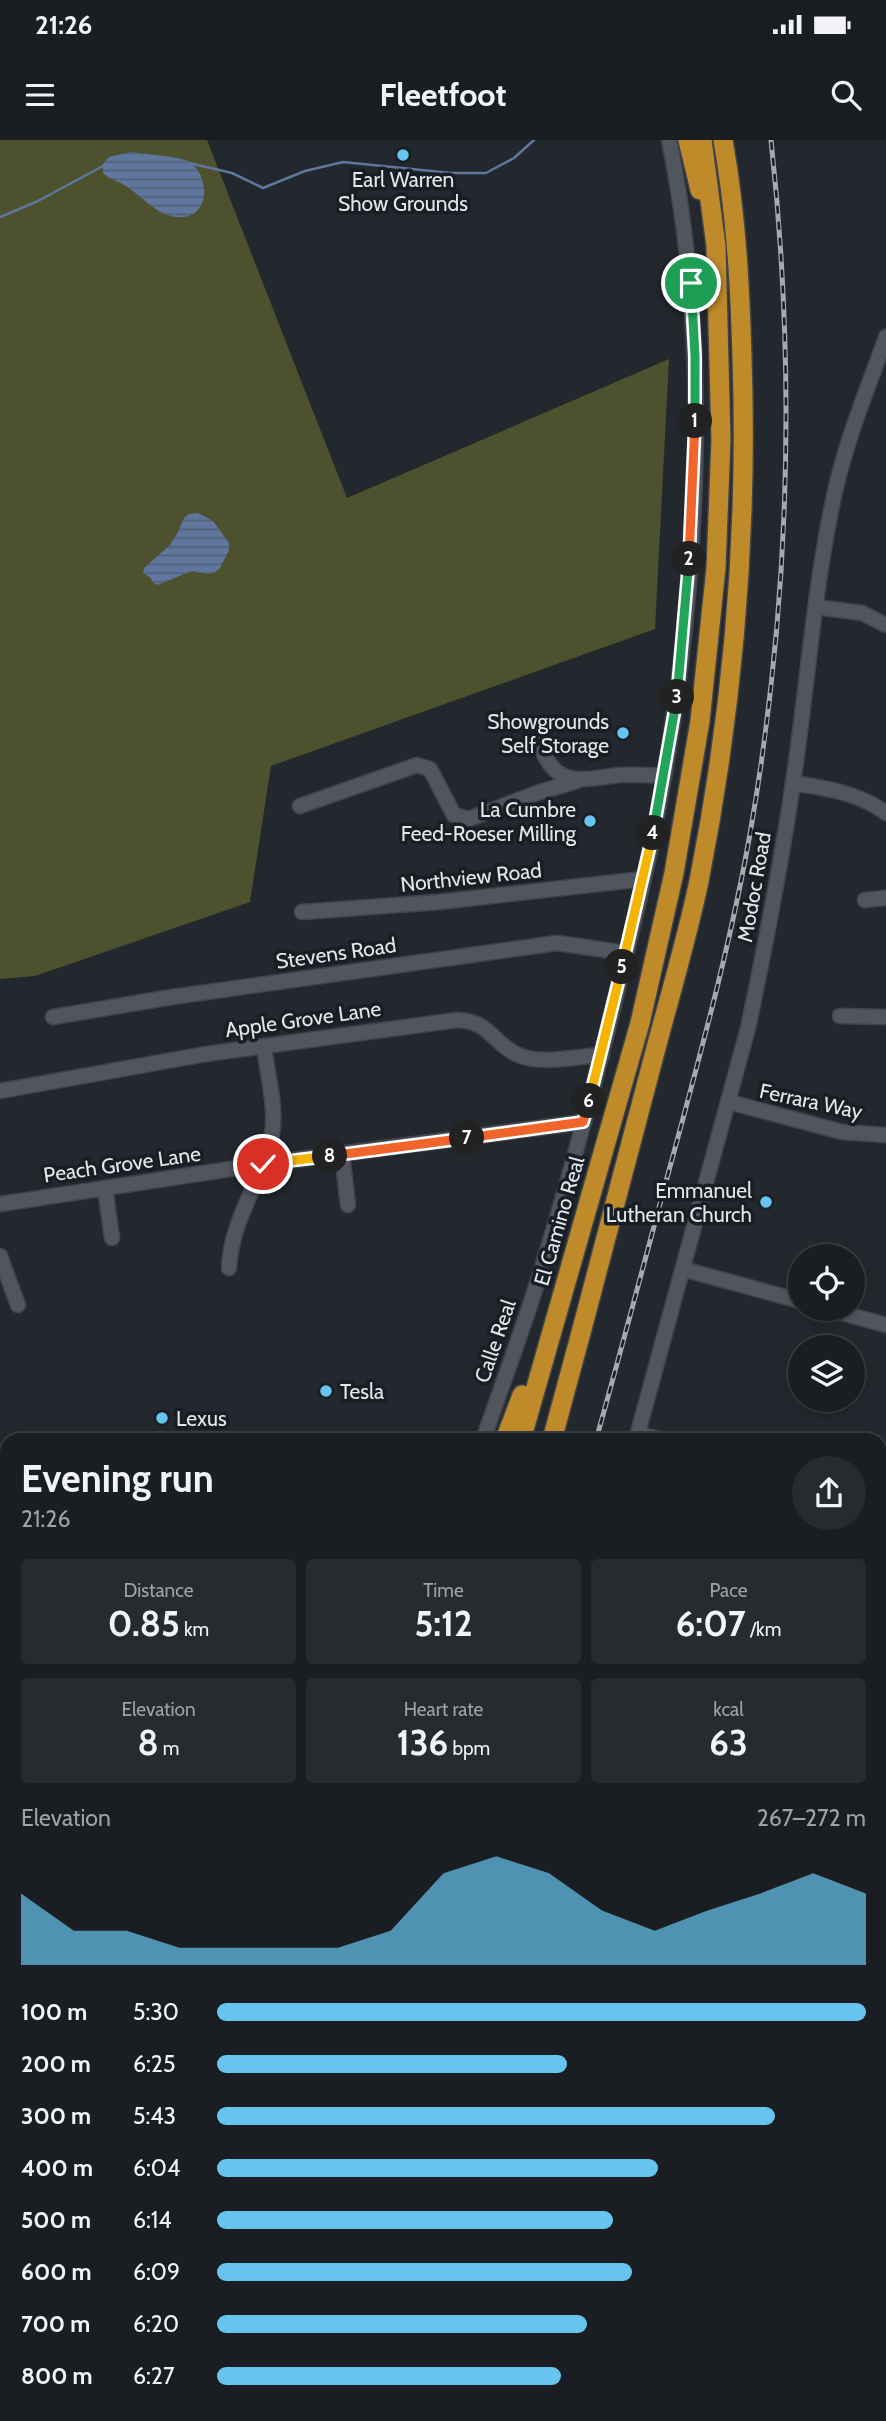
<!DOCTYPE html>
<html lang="en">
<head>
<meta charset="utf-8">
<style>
  :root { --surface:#1a1d22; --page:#272a2f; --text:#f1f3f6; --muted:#9fa2a5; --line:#383b40; --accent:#66c4ef }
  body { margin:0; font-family:Cabin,sans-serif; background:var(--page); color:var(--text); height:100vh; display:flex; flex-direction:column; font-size:26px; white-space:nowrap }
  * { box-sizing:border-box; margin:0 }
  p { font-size:23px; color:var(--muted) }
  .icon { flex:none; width:38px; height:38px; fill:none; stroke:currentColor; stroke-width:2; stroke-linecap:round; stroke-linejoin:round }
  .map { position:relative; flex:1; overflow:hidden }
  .sheet { position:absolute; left:0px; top:1293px; width:887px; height:989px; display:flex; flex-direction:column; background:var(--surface); border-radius:21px 21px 0 0; box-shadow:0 4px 10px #0003,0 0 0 2px var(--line) }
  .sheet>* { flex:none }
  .buttons { position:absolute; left:788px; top:1104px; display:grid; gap:14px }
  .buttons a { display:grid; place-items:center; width:77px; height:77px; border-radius:50%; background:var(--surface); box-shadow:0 4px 10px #0003,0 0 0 2px var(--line); font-size:35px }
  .pin { position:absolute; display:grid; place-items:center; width:60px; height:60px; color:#fff; margin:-30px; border:4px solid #fff; border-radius:50%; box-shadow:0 2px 7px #0007 }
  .km { position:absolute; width:35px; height:35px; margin:-18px; border-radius:50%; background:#222; color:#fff; font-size:19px; line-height:35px; text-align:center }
  .round { display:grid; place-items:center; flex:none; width:74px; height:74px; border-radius:37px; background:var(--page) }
  .overview { display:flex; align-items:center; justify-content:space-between; height:119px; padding:0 21px }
  h1 { font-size:38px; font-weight:800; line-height:52px }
  .metrics { display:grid; grid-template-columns:repeat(3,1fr); gap:10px; height:119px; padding:7px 21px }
  .metrics div { display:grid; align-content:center; border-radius:7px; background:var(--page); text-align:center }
  .metrics b { font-size:35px; font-weight:800 }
  .metrics small { font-size:19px; font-weight:400 }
  .metrics p { font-size:19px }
  .chart { height:196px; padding:14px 21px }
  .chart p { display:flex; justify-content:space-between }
  .chart svg { width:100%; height:126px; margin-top:7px; fill:var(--accent); opacity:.7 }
  ul { padding:0 21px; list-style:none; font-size:23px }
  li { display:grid; grid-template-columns:112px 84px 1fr; align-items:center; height:52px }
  li i { height:18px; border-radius:9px; background:var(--accent) }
  .status { display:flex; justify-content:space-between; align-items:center; height:49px; padding:0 35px; background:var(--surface); direction:ltr }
  .status svg { height:19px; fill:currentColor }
  header { display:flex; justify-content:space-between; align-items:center; height:91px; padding:0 21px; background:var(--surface); font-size:32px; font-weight:800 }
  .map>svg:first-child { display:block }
  .green { fill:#4e512e }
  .water { fill:url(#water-rules) }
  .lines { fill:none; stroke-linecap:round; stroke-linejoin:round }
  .stream { stroke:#5f779f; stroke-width:2.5 }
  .minor-casing { stroke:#40434a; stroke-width:17 }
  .major-casing { stroke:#40434a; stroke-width:20 }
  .highway-casing { stroke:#40434a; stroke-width:22 }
  .minor { stroke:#51565e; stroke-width:14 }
  .major { stroke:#93753f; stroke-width:18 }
  .highway { stroke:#bf8a2a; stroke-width:19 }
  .rail-casing { stroke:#a6a9af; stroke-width:5 }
  .rail { stroke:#191e25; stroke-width:2.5; stroke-dasharray:8; stroke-linecap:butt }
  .split-1-casing { stroke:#fff; stroke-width:14 }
  .split-2-casing { stroke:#fff; stroke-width:14 }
  .split-3-casing { stroke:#fff; stroke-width:14 }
  .split-4-casing { stroke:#fff; stroke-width:14 }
  .split-5-casing { stroke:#fff; stroke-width:14 }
  .split-6-casing { stroke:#fff; stroke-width:14 }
  .split-7-casing { stroke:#fff; stroke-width:14 }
  .split-8-casing { stroke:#fff; stroke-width:14 }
  .split-9-casing { stroke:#fff; stroke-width:14 }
  .split-1 { stroke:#22a559; stroke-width:9 }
  .split-2 { stroke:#f0652b; stroke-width:9 }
  .split-3 { stroke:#22a559; stroke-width:9 }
  .split-4 { stroke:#22a559; stroke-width:9 }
  .split-5 { stroke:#f5b400; stroke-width:9 }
  .split-6 { stroke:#f5b400; stroke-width:9 }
  .split-7 { stroke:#f0652b; stroke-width:9 }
  .split-8 { stroke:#f0652b; stroke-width:9 }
  .split-9 { stroke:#f5b400; stroke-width:9 }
  .poi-dot { fill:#66c4ef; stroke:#191e25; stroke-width:2.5 }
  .labels { text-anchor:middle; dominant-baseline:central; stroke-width:7; stroke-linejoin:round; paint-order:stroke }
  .poi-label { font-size:21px; fill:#e3e6eb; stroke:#191e25; text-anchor:end }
  .street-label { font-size:21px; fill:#e3e6eb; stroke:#191e25 }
</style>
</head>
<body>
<div class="status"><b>21:26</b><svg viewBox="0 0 49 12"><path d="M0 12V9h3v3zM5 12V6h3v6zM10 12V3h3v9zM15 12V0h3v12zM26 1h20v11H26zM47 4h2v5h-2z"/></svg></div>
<header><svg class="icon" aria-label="menu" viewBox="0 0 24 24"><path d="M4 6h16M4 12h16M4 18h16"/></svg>Fleetfoot<svg class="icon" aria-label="search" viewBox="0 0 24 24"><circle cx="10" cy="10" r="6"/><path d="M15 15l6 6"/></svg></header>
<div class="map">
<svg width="886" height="2281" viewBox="0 0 886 2281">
  <defs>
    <pattern id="water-rules" width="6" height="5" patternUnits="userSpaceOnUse" patternTransform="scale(1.75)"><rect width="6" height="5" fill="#5f779f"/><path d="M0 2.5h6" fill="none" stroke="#536077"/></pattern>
  </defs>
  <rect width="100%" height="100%" fill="#23272e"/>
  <g class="green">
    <polygon points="0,0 207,0 347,358 669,219 655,489 271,626 250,762 35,836 0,839"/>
    <polygon points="880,1708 886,1709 886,2281 416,2281 415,2275 880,2275"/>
  </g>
  <g class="water">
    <path d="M 131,12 C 143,14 183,17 190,22 C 211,38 210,80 177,77 C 156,75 143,57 126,46 C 118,41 110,40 103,33 L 103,24 L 109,17 Z"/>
    <polygon points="198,373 213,381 229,403 229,410 220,428 214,433 207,434 192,431 157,445 152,442 151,438 143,433 144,428 170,405 178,392 184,378 189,374"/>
  </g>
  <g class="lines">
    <g class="stream">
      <polyline points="189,23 232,33 263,48 305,31 343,22 451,33 486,33 514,18 534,0"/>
      <polyline points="0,77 38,61 103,26"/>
      <polyline points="0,1654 7,1658"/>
      <polyline points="880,1681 886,1683"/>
    </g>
    <defs>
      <g id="minor">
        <polyline points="816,467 862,473 886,485"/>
        <path d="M 539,602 C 555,649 578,640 619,635 C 633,634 649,635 664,636"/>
        <path d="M 793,643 C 826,648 859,653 886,673"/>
        <polyline points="300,666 417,625 430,629 454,675 469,679 537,653 577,641"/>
        <polyline points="865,760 886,758"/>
        <polyline points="302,772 439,762 643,739"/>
        <polyline points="840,876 886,877"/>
        <polyline points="53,877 172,857 557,803 626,813"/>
        <path d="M 0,951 L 206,914 L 457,880 C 489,881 491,901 516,914 C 540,926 576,916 602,915"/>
        <polyline points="729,962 842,992 886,995"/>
        <polyline points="342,1015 348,1065"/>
        <polyline points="105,1048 112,1098"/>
        <polyline points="0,1064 263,1024 583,982"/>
        <polyline points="0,1116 18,1165"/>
        <path d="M 229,1128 C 231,1081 260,1043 271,999 C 278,970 267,935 264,906"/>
        <polyline points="683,1129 800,1161"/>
        <polyline points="828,1169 886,1185"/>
        <polyline points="638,1294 666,1300"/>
        <path d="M 483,1300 C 499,1254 516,1208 531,1162 C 567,1052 596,939 623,827 C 635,775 649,723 658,670 C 698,457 713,214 669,0"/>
        <path d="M 636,1300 L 748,888 C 765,807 781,725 793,643 C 808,543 814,442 837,343 C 849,293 869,245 886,197"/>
        <polyline points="0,1351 7,1353"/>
        <polyline points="880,1356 886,1358"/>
        <polyline points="880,1426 886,1427"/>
        <polyline points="0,1467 7,1464"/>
        <polyline points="880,1527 886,1528"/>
        <polyline points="880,1591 886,1593"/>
        <polyline points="0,1803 7,1803"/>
        <polyline points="317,2275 320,2281"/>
        <polyline points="412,2275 412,2281"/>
        <polyline points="260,2281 260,2275"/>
      </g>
      <g id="major">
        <polyline points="0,1534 7,1532"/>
        <polyline points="0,2093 7,2094"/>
      </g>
      <g id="highway">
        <polyline points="688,0 700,50"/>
        <polyline points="505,1300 522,1255"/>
        <polyline points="521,1300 640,883 674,733 700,581 716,428 721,300 716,106 702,0"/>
        <path d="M 552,1300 C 586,1176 618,1052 651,927 C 667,865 686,803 699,741 C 733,569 748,393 742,218 C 740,145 736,73 723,0"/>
        <polyline points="74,2281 77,2275"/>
        <polyline points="105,2281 108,2275"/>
        <polyline points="147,2281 150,2275"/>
      </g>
    </defs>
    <use href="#minor" class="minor-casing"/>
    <use href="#major" class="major-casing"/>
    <use href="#highway" class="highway-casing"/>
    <use href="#minor" class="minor"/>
    <use href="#major" class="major"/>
    <use href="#highway" class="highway"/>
    <defs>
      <g id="rail">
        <path d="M 596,1300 C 623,1204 648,1108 674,1012 C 703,904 732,798 751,688 C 790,460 796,230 771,0"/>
        <polyline points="240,2281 241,2275"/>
      </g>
    </defs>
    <use href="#rail" class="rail-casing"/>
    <use href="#rail" class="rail"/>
  </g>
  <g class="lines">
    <defs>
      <polyline id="split-1" points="691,143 695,216 695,281"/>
      <polyline id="split-2" points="689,419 695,281"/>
      <polyline id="split-3" points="677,557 689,419"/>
      <polyline id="split-4" points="653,693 677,557"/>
      <polyline id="split-5" points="622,827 653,693"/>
      <polyline id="split-6" points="589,961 622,827"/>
      <polyline id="split-7" points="467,998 583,982 589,961"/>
      <polyline id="split-8" points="330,1016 467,998"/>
      <polyline id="split-9" points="263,1024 330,1016"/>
    </defs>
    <use href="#split-1" class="split-1-casing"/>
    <use href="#split-2" class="split-2-casing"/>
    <use href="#split-3" class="split-3-casing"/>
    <use href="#split-4" class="split-4-casing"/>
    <use href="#split-5" class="split-5-casing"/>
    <use href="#split-6" class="split-6-casing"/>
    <use href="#split-7" class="split-7-casing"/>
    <use href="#split-8" class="split-8-casing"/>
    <use href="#split-9" class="split-9-casing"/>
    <use href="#split-1" class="split-1"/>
    <use href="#split-2" class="split-2"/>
    <use href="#split-3" class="split-3"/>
    <use href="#split-4" class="split-4"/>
    <use href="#split-5" class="split-5"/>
    <use href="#split-6" class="split-6"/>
    <use href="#split-7" class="split-7"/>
    <use href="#split-8" class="split-8"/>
    <use href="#split-9" class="split-9"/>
  </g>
  <g class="poi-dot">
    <circle cx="403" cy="15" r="7"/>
    <circle cx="623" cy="593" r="7"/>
    <circle cx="590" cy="681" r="7"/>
    <circle cx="766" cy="1062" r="7"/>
    <circle cx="326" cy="1251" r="7"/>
    <circle cx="162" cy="1278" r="7"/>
  </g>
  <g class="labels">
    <g class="poi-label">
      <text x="403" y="39" text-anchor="middle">Earl Warren<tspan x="403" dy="24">Show Grounds</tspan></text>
      <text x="609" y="581">Showgrounds<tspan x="609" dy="24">Self Storage</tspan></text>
      <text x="576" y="669">La Cumbre<tspan x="576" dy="24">Feed-Roeser Milling</tspan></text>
      <text x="752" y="1050">Emmanuel<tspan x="752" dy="24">Lutheran Church</tspan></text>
      <text x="340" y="1251" text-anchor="start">Tesla</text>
      <text x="176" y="1278" text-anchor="start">Lexus</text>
    </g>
    <g class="street-label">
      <text transform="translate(471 737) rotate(-6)">Northview Road</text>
      <text transform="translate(754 747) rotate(-80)">Modoc Road</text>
      <text transform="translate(336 813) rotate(-8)">Stevens Road</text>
      <text transform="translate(303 879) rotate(-8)">Apple Grove Lane</text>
      <text transform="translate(811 961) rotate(12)">Ferrara Way</text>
      <text transform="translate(122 1024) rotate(-8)">Peach Grove Lane</text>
      <text transform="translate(559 1081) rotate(-74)">El Camino Real</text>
      <text transform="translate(495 1201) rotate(-71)">Calle Real</text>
    </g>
  </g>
</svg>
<div class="buttons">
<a><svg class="icon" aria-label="locate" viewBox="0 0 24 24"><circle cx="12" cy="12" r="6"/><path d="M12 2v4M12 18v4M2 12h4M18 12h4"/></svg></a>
<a><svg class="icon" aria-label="layers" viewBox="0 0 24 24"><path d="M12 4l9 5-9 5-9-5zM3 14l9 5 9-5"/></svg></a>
</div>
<div class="pin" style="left:691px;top:143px;background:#1e9e55"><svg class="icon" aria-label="arrive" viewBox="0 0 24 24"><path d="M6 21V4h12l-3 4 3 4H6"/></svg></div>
<div class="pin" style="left:263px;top:1024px;background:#d93025"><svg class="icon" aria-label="check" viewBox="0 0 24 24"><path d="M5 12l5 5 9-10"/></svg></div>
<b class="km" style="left:695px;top:281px">1</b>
<b class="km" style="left:689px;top:419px">2</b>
<b class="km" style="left:677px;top:557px">3</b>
<b class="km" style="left:653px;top:693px">4</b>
<b class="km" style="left:622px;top:827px">5</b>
<b class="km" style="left:589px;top:961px">6</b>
<b class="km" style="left:467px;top:998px">7</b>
<b class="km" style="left:330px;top:1016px">8</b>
<section class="sheet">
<div class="overview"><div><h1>Evening run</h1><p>21:26</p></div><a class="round"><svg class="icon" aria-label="share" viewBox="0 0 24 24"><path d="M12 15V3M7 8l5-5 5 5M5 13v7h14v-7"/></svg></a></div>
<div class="metrics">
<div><p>Distance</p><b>0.85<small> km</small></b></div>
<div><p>Time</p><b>5:12</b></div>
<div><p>Pace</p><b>6:07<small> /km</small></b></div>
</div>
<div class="metrics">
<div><p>Elevation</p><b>8<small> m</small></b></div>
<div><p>Heart rate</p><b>136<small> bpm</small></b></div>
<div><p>kcal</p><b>63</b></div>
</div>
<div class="chart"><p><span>Elevation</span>267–272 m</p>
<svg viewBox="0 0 160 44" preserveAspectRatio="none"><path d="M0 44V19L10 32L20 32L30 38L40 38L50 38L60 38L70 32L80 12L90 6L100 12L110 25L120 32L130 25L140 19L150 12L160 19V44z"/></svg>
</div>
<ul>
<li><b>100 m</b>5:30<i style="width:100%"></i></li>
<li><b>200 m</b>6:25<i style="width:54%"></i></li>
<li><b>300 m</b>5:43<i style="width:86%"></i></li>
<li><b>400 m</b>6:04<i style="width:68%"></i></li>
<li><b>500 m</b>6:14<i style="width:61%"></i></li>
<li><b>600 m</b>6:09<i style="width:64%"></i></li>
<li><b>700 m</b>6:20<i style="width:57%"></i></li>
<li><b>800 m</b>6:27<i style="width:53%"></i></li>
</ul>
</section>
</div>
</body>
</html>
